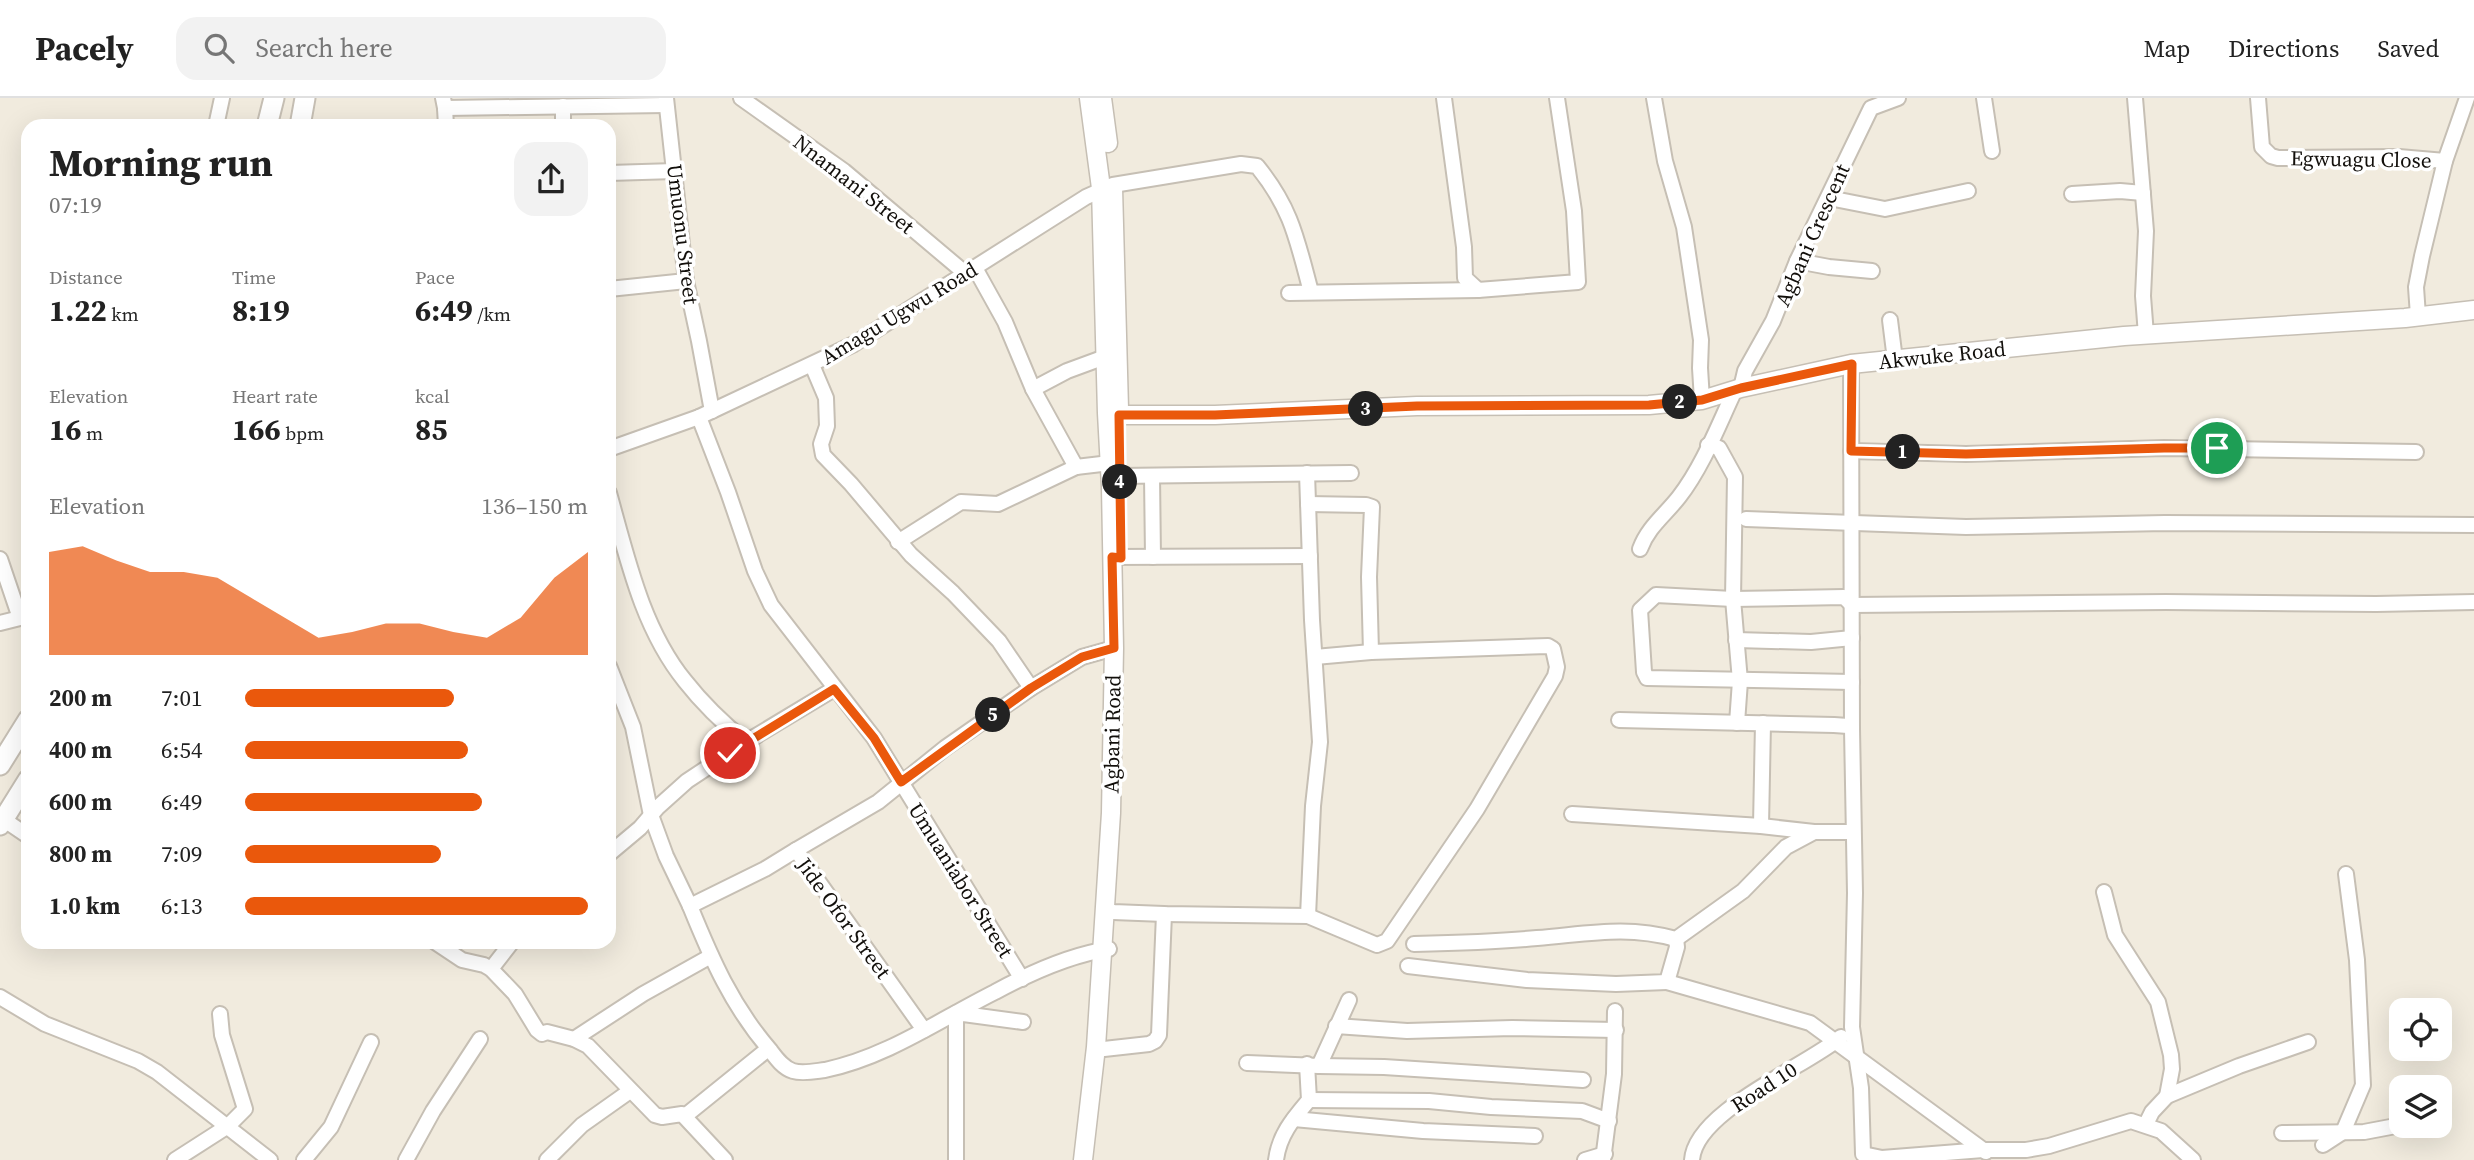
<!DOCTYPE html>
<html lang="en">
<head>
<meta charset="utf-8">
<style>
  :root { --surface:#fff; --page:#f2f2f2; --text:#222; --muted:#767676; --line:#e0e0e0; --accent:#ea580c }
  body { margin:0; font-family:"Source Serif 4",serif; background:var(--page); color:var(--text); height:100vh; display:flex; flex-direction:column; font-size:26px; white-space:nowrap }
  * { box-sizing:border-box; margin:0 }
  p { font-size:23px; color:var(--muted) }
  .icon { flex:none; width:38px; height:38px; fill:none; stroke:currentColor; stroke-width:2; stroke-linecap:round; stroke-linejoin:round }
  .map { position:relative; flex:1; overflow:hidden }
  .panel { position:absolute; left:21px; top:21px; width:595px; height:830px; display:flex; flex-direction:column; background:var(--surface); border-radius:21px; box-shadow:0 7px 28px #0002 }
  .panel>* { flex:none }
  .fabs { position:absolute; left:2389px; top:900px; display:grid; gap:14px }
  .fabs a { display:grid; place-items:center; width:63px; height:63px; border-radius:14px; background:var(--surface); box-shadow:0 7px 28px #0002; font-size:35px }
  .pin { position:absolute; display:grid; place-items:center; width:60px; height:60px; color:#fff; margin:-30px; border:4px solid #fff; border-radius:50%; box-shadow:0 2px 7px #0007 }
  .km { position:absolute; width:35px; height:35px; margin:-18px; border-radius:50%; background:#222; color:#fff; font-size:19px; line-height:35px; text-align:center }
  .round { display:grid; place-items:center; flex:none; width:74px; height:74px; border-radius:21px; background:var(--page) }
  .overview { display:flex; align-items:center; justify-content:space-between; height:119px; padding:0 28px }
  h1 { font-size:38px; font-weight:700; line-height:52px }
  .metrics { display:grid; grid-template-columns:repeat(3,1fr); gap:10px; height:119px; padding:7px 28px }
  .metrics div { display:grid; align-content:center }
  .metrics b { font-size:30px; font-weight:700 }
  .metrics small { font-size:19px; font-weight:400 }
  .metrics p { font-size:19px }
  .chart { height:196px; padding:14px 28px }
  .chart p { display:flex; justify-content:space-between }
  .chart svg { width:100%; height:126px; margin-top:7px; fill:var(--accent); opacity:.7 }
  ul { padding:0 28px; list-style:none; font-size:23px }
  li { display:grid; grid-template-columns:112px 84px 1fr; align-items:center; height:52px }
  li i { height:18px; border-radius:9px; background:var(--accent) }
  header { display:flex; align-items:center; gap:42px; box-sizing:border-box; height:98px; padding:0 35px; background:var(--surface); border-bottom:2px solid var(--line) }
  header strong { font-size:33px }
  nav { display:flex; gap:38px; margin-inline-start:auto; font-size:24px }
  .search { width:490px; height:63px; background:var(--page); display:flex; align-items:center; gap:18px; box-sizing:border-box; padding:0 24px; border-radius:21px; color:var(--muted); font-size:26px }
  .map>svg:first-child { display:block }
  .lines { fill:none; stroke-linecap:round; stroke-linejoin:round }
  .minor-casing { stroke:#c6bfb4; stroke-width:18 }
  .major-casing { stroke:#c6bfb4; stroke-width:21 }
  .highway-casing { stroke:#c6bfb4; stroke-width:23 }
  .minor { stroke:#fff; stroke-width:14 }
  .major { stroke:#fff; stroke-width:18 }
  .highway { stroke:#fff; stroke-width:19 }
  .route-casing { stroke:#fff; stroke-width:14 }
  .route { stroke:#ea580c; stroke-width:9 }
  .labels { text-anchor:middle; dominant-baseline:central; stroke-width:7; stroke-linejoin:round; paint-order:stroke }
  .street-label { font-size:21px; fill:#120f0b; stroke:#fff }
</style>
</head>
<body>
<header>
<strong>Pacely</strong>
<div class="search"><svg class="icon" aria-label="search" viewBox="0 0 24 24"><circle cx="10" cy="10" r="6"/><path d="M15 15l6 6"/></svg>Search here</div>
<nav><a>Map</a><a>Directions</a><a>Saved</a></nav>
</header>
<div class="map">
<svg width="2474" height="1062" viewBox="0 0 2474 1062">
  <rect width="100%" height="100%" fill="#f1ebde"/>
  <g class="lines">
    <defs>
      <g id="minor">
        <polyline points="443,0 445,10 666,7"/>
        <polyline points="666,0 686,183 699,243 712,313"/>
        <polyline points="741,0 844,73 965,175"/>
        <polyline points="1444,0 1464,149 1465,180 1478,192"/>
        <polyline points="1654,0 1665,63 1684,129 1701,242 1700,270 1702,302"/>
        <polyline points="1984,0 1992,53"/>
        <polyline points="2135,0 2146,133 2143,198 2146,237"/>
        <polyline points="2258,0 2262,49 2271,58 2278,60 2399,59 2445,63"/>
        <polyline points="445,10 446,28"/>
        <polyline points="216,28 222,0"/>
        <polyline points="563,28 563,8"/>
        <polyline points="609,75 675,73"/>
        <polyline points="2072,96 2120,93 2143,95"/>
        <polyline points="1829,100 1885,111 1968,93"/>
        <polyline points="1797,163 1829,169 1872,173"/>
        <polyline points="975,170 1005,224 1033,291 1076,369"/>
        <polyline points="609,191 686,183"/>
        <polyline points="1289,195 1478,192 1578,184 1574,113 1557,0"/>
        <polyline points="2418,218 2416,189 2422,158 2445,63 2467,0"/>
        <polyline points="1890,222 1895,262"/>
        <polyline points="1851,266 1852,631 1855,795 1852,929 1861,990 1863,1056 1882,1060 1983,1052 2026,1052 2049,1048 2131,1023 2161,1033 2193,1062"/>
        <polyline points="812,267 826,300 827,328 821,346 823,357 851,386 911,457 953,495 999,543 1031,590"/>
        <polyline points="1741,290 1745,273 1773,223 1797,163 1871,10 1898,0"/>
        <polyline points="1033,291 1067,273 1105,259"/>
        <polyline points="699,319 728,394 755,473 771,507 874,640 1022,881"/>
        <polyline points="1708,347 1719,350 1735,379 1733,501 1740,583 1737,625"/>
        <path d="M 609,351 L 699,319 L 854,246 L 1086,99 L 1113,87 L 1241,66 L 1257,68 C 1292,111 1297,142 1311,194"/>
        <polyline points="1851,353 1966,356 2164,350 2416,354"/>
        <polyline points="1307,375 1312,522 1320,644 1313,708 1308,818"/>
        <polyline points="1120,378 1351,375"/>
        <polyline points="1152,378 1153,459"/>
        <path d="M 609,395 C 627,459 642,530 685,583 C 703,606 724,626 746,644"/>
        <polyline points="1308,406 1366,407 1372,409 1369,479 1371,554"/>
        <polyline points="1746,421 1966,429 2165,425 2474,427"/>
        <polyline points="898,444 961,404 998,406 1076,369 1110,365"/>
        <path d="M 1640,451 C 1648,429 1665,417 1679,399 C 1703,368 1718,328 1735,292"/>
        <polyline points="1112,459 1310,458"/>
        <polyline points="0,461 20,520"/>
        <polyline points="0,525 28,518"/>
        <polyline points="1736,542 1811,544 1852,540"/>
        <polyline points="609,568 633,629 651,717 666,758 690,808"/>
        <polyline points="1852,584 1647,580 1644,574 1640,512 1656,497 1733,501 1844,499 1852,507 2166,504 2376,506 2474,504"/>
        <polyline points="1619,622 1834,627 1848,628 1852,631"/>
        <polyline points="1572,716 1761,728 1814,734 1853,734"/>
        <polyline points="3,721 28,738"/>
        <polyline points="1761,728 1763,625"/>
        <path d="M 796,752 L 765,771 L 690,808 C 712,862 732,908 770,952 C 776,960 783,970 793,973 C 803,976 816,973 825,972 C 887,959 939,922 995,894 C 1030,875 1069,857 1109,851"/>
        <polyline points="609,756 640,730 658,709 687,683 746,644 834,591"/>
        <polyline points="2104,794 2115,837 2158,904 2171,957 2172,971 2167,998"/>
        <polyline points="1104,811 1113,814 1164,816 1308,818 1377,847 1387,843 1477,711 1555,578 1557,569 1553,551 1548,548 1371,554 1315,559"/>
        <polyline points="435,844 462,862 484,867 491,871 515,896 537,932 542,936 547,934 574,941 588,948 655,1017 662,1019 682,1016 725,1062"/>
        <path d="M 1414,846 C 1455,845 1496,844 1537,840 C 1588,836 1626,827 1676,841 L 1743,793 L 1786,749 L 1814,734"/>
        <polyline points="1408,868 1527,882 1616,886 1667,884 1677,849 1676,841"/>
        <polyline points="491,871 512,844"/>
        <polyline points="1667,884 1810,925 1986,1054"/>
        <polyline points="0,899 45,926 138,963 157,974 270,1062"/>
        <polyline points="1336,928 1407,933 1512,930 1616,932"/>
        <polyline points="924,932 796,752 878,704 945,650 1031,590 1082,559 1114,550"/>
        <polyline points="574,941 643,896 711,858"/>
        <polyline points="1096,949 1104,951 1149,946 1155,943 1159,937 1164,816"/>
        <polyline points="1247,965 1319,968 1349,902"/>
        <polyline points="1319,968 1384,969 1583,982"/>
        <polyline points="1309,1002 1429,1003 1491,1009 1582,1013 1609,1023"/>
        <polyline points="685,1018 768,951"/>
        <polyline points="1294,1021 1423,1033 1535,1038"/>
        <polyline points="2146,1026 2152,1014 2167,998 2239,968 2308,944"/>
        <polyline points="2282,1035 2364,1034 2401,1027"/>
        <polyline points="2323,1047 2343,1034 2363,987 2357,862 2346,776"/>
        <polyline points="175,1062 228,1028 245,1011 222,937 220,916"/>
        <polyline points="304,1062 331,1029 371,944"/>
        <polyline points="406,1062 433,1013 480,941"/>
        <polyline points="547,1062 582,1027 630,993"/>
        <polyline points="956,1062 956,915 1023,924"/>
        <path d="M 1276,1062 C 1279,1037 1293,1021 1309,1002 L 1307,966"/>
        <polyline points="1585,1062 1605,1056"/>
        <polyline points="1603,1062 1614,976 1615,913"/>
        <path d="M 1692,1062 C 1695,1013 1805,969 1841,939"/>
      </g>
      <g id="major">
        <polyline points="1102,0 1108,45"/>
        <polyline points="1113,90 1119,311"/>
        <polyline points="1119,317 1215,317 1417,308 1649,307 1702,302 1741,290 1851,266 2124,238 2405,220 2474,212"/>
        <polyline points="1083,1062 1096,949 1111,715 1114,550 1111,389 1107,315 1101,90 1089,0"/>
      </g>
      <g id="highway">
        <polyline points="267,28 274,0"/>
        <polyline points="300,28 305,0"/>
        <polyline points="0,667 28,622"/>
        <polyline points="0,727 28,682"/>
      </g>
    </defs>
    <use href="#minor" class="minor-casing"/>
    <use href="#major" class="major-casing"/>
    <use href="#highway" class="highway-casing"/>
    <use href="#minor" class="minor"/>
    <use href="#major" class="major"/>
    <use href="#highway" class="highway"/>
  </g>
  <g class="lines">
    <defs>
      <polyline id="route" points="730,655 834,591 874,640 901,684 1031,590 1082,559 1114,550 1112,459 1121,460 1119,317 1215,317 1417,308 1649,307 1702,302 1741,290 1852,266 1851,353 1966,356 2164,350 2217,350"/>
    </defs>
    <use href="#route" class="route-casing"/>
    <use href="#route" class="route"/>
  </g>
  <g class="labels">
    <g class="street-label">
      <text transform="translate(2361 61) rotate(1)">Egwuagu Close</text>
      <text transform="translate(854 86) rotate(38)">Nnamani Street</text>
      <text transform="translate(683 136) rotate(83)">Umuonu Street</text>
      <text transform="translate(1812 137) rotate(-66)">Agbani Crescent</text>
      <text transform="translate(899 215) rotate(-31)">Amagu Ugwu Road</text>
      <text transform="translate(1942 257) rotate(-6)">Akwuke Road</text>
      <text transform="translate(1112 636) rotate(-89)">Agbani Road</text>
      <text transform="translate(961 782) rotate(58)">Umuaniabor Street</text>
      <text transform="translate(844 820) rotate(54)">Jide Ofor Street</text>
      <text transform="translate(1764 989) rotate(-33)">Road 10</text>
    </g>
  </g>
</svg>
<div class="fabs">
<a><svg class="icon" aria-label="locate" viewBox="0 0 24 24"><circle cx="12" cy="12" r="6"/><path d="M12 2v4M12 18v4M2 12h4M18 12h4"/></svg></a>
<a><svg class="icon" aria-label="layers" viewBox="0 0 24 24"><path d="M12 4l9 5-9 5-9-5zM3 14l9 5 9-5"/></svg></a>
</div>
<div class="pin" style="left:2217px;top:350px;background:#1e9e55"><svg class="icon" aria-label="arrive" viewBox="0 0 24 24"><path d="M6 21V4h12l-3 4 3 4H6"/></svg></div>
<div class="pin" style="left:730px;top:655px;background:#d93025"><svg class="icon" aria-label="check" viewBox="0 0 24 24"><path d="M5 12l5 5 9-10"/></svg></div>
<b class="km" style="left:1903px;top:354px">1</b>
<b class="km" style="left:1680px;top:304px">2</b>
<b class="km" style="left:1366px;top:311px">3</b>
<b class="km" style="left:1120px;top:384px">4</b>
<b class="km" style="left:993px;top:617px">5</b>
<section class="panel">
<div class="overview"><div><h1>Morning run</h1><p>07:19</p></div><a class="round"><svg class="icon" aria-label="share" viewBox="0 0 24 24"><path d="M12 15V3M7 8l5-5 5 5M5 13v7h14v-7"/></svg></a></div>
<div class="metrics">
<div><p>Distance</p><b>1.22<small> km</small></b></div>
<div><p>Time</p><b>8:19</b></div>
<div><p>Pace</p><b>6:49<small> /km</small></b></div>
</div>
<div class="metrics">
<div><p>Elevation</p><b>16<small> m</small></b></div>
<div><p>Heart rate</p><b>166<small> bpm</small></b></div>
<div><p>kcal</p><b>85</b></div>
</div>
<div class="chart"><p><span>Elevation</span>136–150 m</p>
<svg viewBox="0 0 160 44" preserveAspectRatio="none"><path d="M0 44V8L10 6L20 11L30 15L40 15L50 17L60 24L70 31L80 38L90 36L100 33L110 33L120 36L130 38L140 31L150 17L160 8V44z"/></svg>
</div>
<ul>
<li><b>200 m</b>7:01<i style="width:61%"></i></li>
<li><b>400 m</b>6:54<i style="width:65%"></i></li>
<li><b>600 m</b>6:49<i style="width:69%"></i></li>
<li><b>800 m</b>7:09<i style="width:57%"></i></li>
<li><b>1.0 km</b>6:13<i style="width:100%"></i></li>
</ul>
</section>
</div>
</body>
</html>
